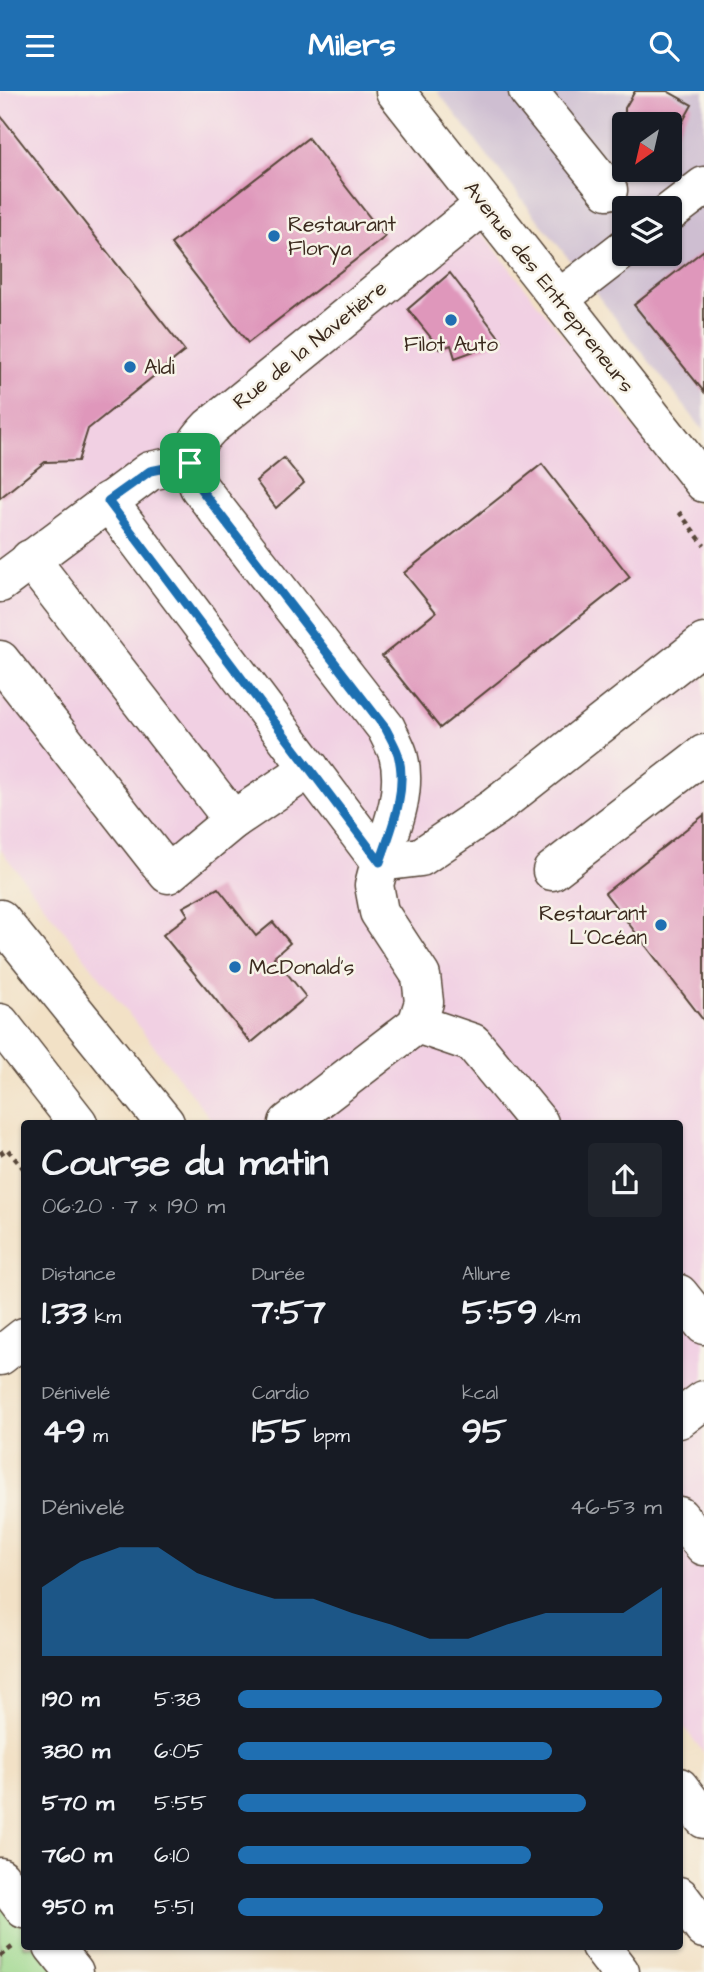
<!DOCTYPE html>
<html lang="fr">
<head>
<meta charset="utf-8">
<style>
  :root { --surface:#171b24; --page:#20242c; --text:#f1f3f6; --muted:#9ea1a6; --accent:#1f6fb2 }
  body { margin:0; font-family:"Architects Daughter",sans-serif; background:var(--page); color:var(--text); height:100vh; display:flex; flex-direction:column; font-size:26px; white-space:nowrap }
  * { box-sizing:border-box; margin:0 }
  p { font-size:23px; color:var(--muted) }
  .icon { flex:none; width:38px; height:38px; fill:none; stroke:currentColor; stroke-width:2; stroke-linecap:round; stroke-linejoin:round }
  .map { position:relative; flex:1; overflow:hidden }
  .drawer { position:absolute; left:21px; top:1029px; width:662px; height:830px; display:flex; flex-direction:column; background:var(--surface); border-radius:7px; box-shadow:0 2px 5px #0004 }
  .drawer>* { flex:none }
  .needle { width:46px; rotate:214deg }
  .buttons { position:absolute; left:612px; top:21px; display:grid; gap:14px }
  .buttons a { display:grid; place-items:center; width:70px; height:70px; border-radius:7px; background:var(--surface); box-shadow:0 2px 5px #0004; font-size:35px }
  .pin { position:absolute; display:grid; place-items:center; width:60px; height:60px; color:#fff; margin:-30px; border-radius:14px; box-shadow:0 4px 10px #0006 }
  .round { display:grid; place-items:center; flex:none; width:74px; height:74px; border-radius:7px; background:var(--page) }
  .headline { display:flex; align-items:center; justify-content:space-between; height:119px; padding:0 21px }
  h1 { font-size:38px; font-weight:700; line-height:52px }
  .figures { display:grid; grid-template-columns:repeat(3,1fr); gap:10px; height:119px; padding:7px 21px }
  .figures div { display:grid; align-content:center }
  .figures b { font-size:35px; font-weight:700 }
  .figures small { font-size:19px; font-weight:400 }
  .figures p { font-size:19px }
  .chart { height:196px; padding:14px 21px }
  .chart p { display:flex; justify-content:space-between }
  .chart svg { width:100%; height:126px; margin-top:7px; fill:var(--accent); opacity:.7 }
  ul { padding:0 21px; list-style:none; font-size:23px }
  li { display:grid; grid-template-columns:112px 84px 1fr; align-items:center; height:52px }
  li i { height:18px; border-radius:9px; background:var(--accent) }
  header { display:flex; justify-content:space-between; align-items:center; height:91px; padding:0 21px; background:var(--accent); color:#fff; font-size:32px; font-weight:700 }
  .map>svg:first-child { display:block }
  .built { fill:#f1d0e3 }
  .industrial { fill:#cebed1; fill-rule:evenodd }
  .green { fill:#9bd78b; stroke:#6b8054; stroke-width:2 }
  .building { fill:#df97bb }
  .lines { fill:none; stroke-linecap:round; stroke-linejoin:round }
  .minor-casing { stroke:#564537; stroke-width:41 }
  .major-casing { stroke:#564537; stroke-width:41 }
  .path { stroke:#564537; stroke-width:4.5; stroke-dasharray:5 5; stroke-linecap:butt }
  .minor { stroke:#fff; stroke-width:38 }
  .major { stroke:#fff; stroke-width:38 }
  .route-casing { stroke:#fff; stroke-width:14 }
  .route { stroke:#1f6fb2; stroke-width:9 }
  .poi-dot { fill:#1f6fb2; stroke:#f7f3e8; stroke-width:2.5 }
  .labels { text-anchor:middle; dominant-baseline:central; stroke-width:5; stroke-linejoin:round; paint-order:stroke }
  .poi-label { font-size:21px; fill:#3b2a1e; stroke:#f7f3e8; text-anchor:start }
  .street-label { font-size:21px; fill:#3b2a1e; stroke:#f7f3e8 }
</style>
</head>
<body>
<header><svg class="icon" aria-label="menu" viewBox="0 0 24 24"><path d="M4 6h16M4 12h16M4 18h16"/></svg>Milers<svg class="icon" aria-label="search" viewBox="0 0 24 24"><circle cx="10" cy="10" r="6"/><path d="M15 15l6 6"/></svg></header>
<div class="map">
<svg width="704" height="1881" viewBox="0 0 704 1881">
  <rect width="100%" height="100%" fill="#f7f3e8"/>
  <filter id="ink" filterUnits="userSpaceOnUse"><feTurbulence type="fractalNoise" baseFrequency=".0143" numOctaves="2"/><feDisplacementMap in="SourceGraphic" scale="14" xChannelSelector="R" yChannelSelector="G"/><feConvolveMatrix kernelMatrix="1 2 1 2 8 2 1 2 1" color-interpolation-filters="sRGB"/></filter>
  <filter id="wash" filterUnits="userSpaceOnUse"><feTurbulence type="fractalNoise" baseFrequency=".00686" numOctaves="4" result="noise"/><feDisplacementMap in="SourceGraphic" scale="28" xChannelSelector="R" yChannelSelector="G"/><feGaussianBlur stdDeviation="1.57" result="paint"/><feColorMatrix in="noise" values="0 0 0 0 0 0 0 0 0 0 0 0 0 0 0 0 0 1.4 0 .05"/><feComposite in="paint" operator="in"/></filter>
  <g filter="url(#wash)">
    <rect width="100%" height="100%" fill="#f2e1c6"/>
    <polygon class="built" points="0,0 371,0 704,425 704,1662 679,1630 679,1032 214,1032 0,758"/>
    <path class="industrial" d="M 437,0 L 704,0 L 704,340 ZM 625,33 L 670,33 L 670,79 L 625,79 ZM 625,117 L 670,117 L 670,163 L 625,163 Z"/>
    <polygon class="green" points="0,1805 24,1837 24,1855 39,1855 59,1881 0,1881"/>
    <g id="blocks">
      <g class="building">
        <polygon points="635,0 667,0 692,14 673,48 670,50 670,33 625,33 625,35 625,17"/>
        <polygon points="0,24 185,260 88,338 78,370 45,371 0,407"/>
        <polygon points="308,47 385,146 248,252 171,153"/>
        <polygon points="704,159 704,301 634,214"/>
        <polygon points="450,182 502,250 455,267 451,254 440,258 408,218"/>
        <polygon points="284,367 304,392 276,417 256,390"/>
        <polygon points="542,373 630,486 440,637 382,565 436,521 404,482"/>
        <polygon points="704,724 704,930 605,802"/>
        <polygon points="218,797 256,845 273,831 290,852 274,866 306,906 251,952 163,844 188,824 183,816"/>
      </g>
    </g>
  </g>
  <g filter="url(#ink)">
    <use href="#blocks" fill-opacity="0" stroke="#564537" stroke-width="2"/>
    <g class="lines">
      <defs>
        <g id="minor">
          <polyline points="395,0 704,392"/>
          <polyline points="528,0 608,99"/>
          <polyline points="670,121 704,95"/>
          <polyline points="559,208 625,157"/>
          <polyline points="108,410 380,771"/>
          <polyline points="30,468 233,729"/>
          <polyline points="0,492 150,380 190,372"/>
          <polyline points="0,569 168,783 233,729 310,677"/>
          <path d="M 380,771 C 392,737 408,699 398,663 C 395,654 390,646 386,637 L 199,396 C 188,368 188,359 210,336 L 484,114"/>
          <polyline points="552,780 704,663"/>
          <polyline points="288,1032 417,933"/>
          <polyline points="539,1032 473,952 417,933 424,911 421,885 379,821 374,794 380,771 421,766 495,716 704,552"/>
          <polyline points="679,1203 704,1234"/>
          <polyline points="0,1265 24,1246"/>
          <polyline points="679,1328 704,1309"/>
          <polyline points="679,1425 704,1455"/>
          <polyline points="0,1786 24,1818"/>
          <polyline points="53,1855 74,1881"/>
          <polyline points="600,1855 620,1881"/>
        </g>
        <g id="major">
          <polyline points="0,828 165,1032"/>
          <polyline points="0,932 78,1032"/>
          <polyline points="679,1696 704,1728"/>
          <polyline points="679,1805 704,1838"/>
        </g>
      </defs>
      <use href="#minor" class="minor-casing"/>
      <use href="#major" class="major-casing"/>
      <g class="path">
        <polyline points="679,421 704,454"/>
        <polyline points="0,1063 7,1058 24,1078"/>
        <polyline points="0,1865 15,1854"/>
      </g>
      <use href="#minor" class="minor"/>
      <use href="#major" class="major"/>
    </g>
  </g>
  <g class="lines" filter="url(#ink)">
    <defs>
      <path id="route" d="M 190,372 L 199,396 L 386,638 C 390,646 395,654 398,663 C 408,699 392,737 380,771 L 108,410 L 150,380 Z"/>
    </defs>
    <use href="#route" class="route-casing"/>
    <use href="#route" class="route"/>
  </g>
  <g class="poi-dot">
    <circle cx="274" cy="145" r="7"/>
    <circle cx="451" cy="229" r="7"/>
    <circle cx="130" cy="276" r="7"/>
    <circle cx="661" cy="834" r="7"/>
    <circle cx="235" cy="876" r="7"/>
  </g>
  <g class="labels">
    <g class="poi-label">
      <text x="288" y="133">Restaurant<tspan x="288" dy="24">Florya</tspan></text>
      <text x="451" y="253" text-anchor="middle">Filot Auto</text>
      <text x="144" y="276">Aldi</text>
      <text x="647" y="822" text-anchor="end">Restaurant<tspan x="647" dy="24">L'Océan</tspan></text>
      <text x="249" y="876">McDonald's</text>
    </g>
    <g class="street-label">
      <text transform="translate(549 196) rotate(52)">Avenue des Entrepreneurs</text>
      <text transform="translate(310 254) rotate(-39)">Rue de la Navetière</text>
    </g>
  </g>
</svg>
<div class="buttons">
<a><svg class="needle" viewBox="-14 -14 28 28"><path d="M0-13l5 13h-10z" fill="#e53935"/><path d="M0 13l5-13h-10z" fill="#9ea1a6"/></svg></a>
<a><svg class="icon" aria-label="layers" viewBox="0 0 24 24"><path d="M12 4l9 5-9 5-9-5zM3 14l9 5 9-5"/></svg></a>
</div>
<div class="pin" style="left:190px;top:372px;background:#1e9e55"><svg class="icon" aria-label="arrive" viewBox="0 0 24 24"><path d="M6 21V4h12l-3 4 3 4H6"/></svg></div>
<section class="drawer">
<div class="headline"><div><h1>Course du matin</h1><p>06:20 · 7 × 190 m</p></div><a class="round"><svg class="icon" aria-label="share" viewBox="0 0 24 24"><path d="M12 15V3M7 8l5-5 5 5M5 13v7h14v-7"/></svg></a></div>
<div class="figures">
<div><p>Distance</p><b>1.33<small> km</small></b></div>
<div><p>Durée</p><b>7:57</b></div>
<div><p>Allure</p><b>5:59<small> /km</small></b></div>
</div>
<div class="figures">
<div><p>Dénivelé</p><b>49<small> m</small></b></div>
<div><p>Cardio</p><b>155<small> bpm</small></b></div>
<div><p>kcal</p><b>95</b></div>
</div>
<div class="chart"><p><span>Dénivelé</span>46–53 m</p>
<svg viewBox="0 0 160 44" preserveAspectRatio="none"><path d="M0 44V20L10 11L20 6L30 6L40 15L50 20L60 24L70 24L80 29L90 33L100 38L110 38L120 33L130 29L140 29L150 29L160 20V44z"/></svg>
</div>
<ul>
<li><b>190 m</b>5:38<i style="width:100%"></i></li>
<li><b>380 m</b>6:05<i style="width:74%"></i></li>
<li><b>570 m</b>5:55<i style="width:82%"></i></li>
<li><b>760 m</b>6:10<i style="width:69%"></i></li>
<li><b>950 m</b>5:51<i style="width:86%"></i></li>
</ul>
</section>
</div>
</body>
</html>
